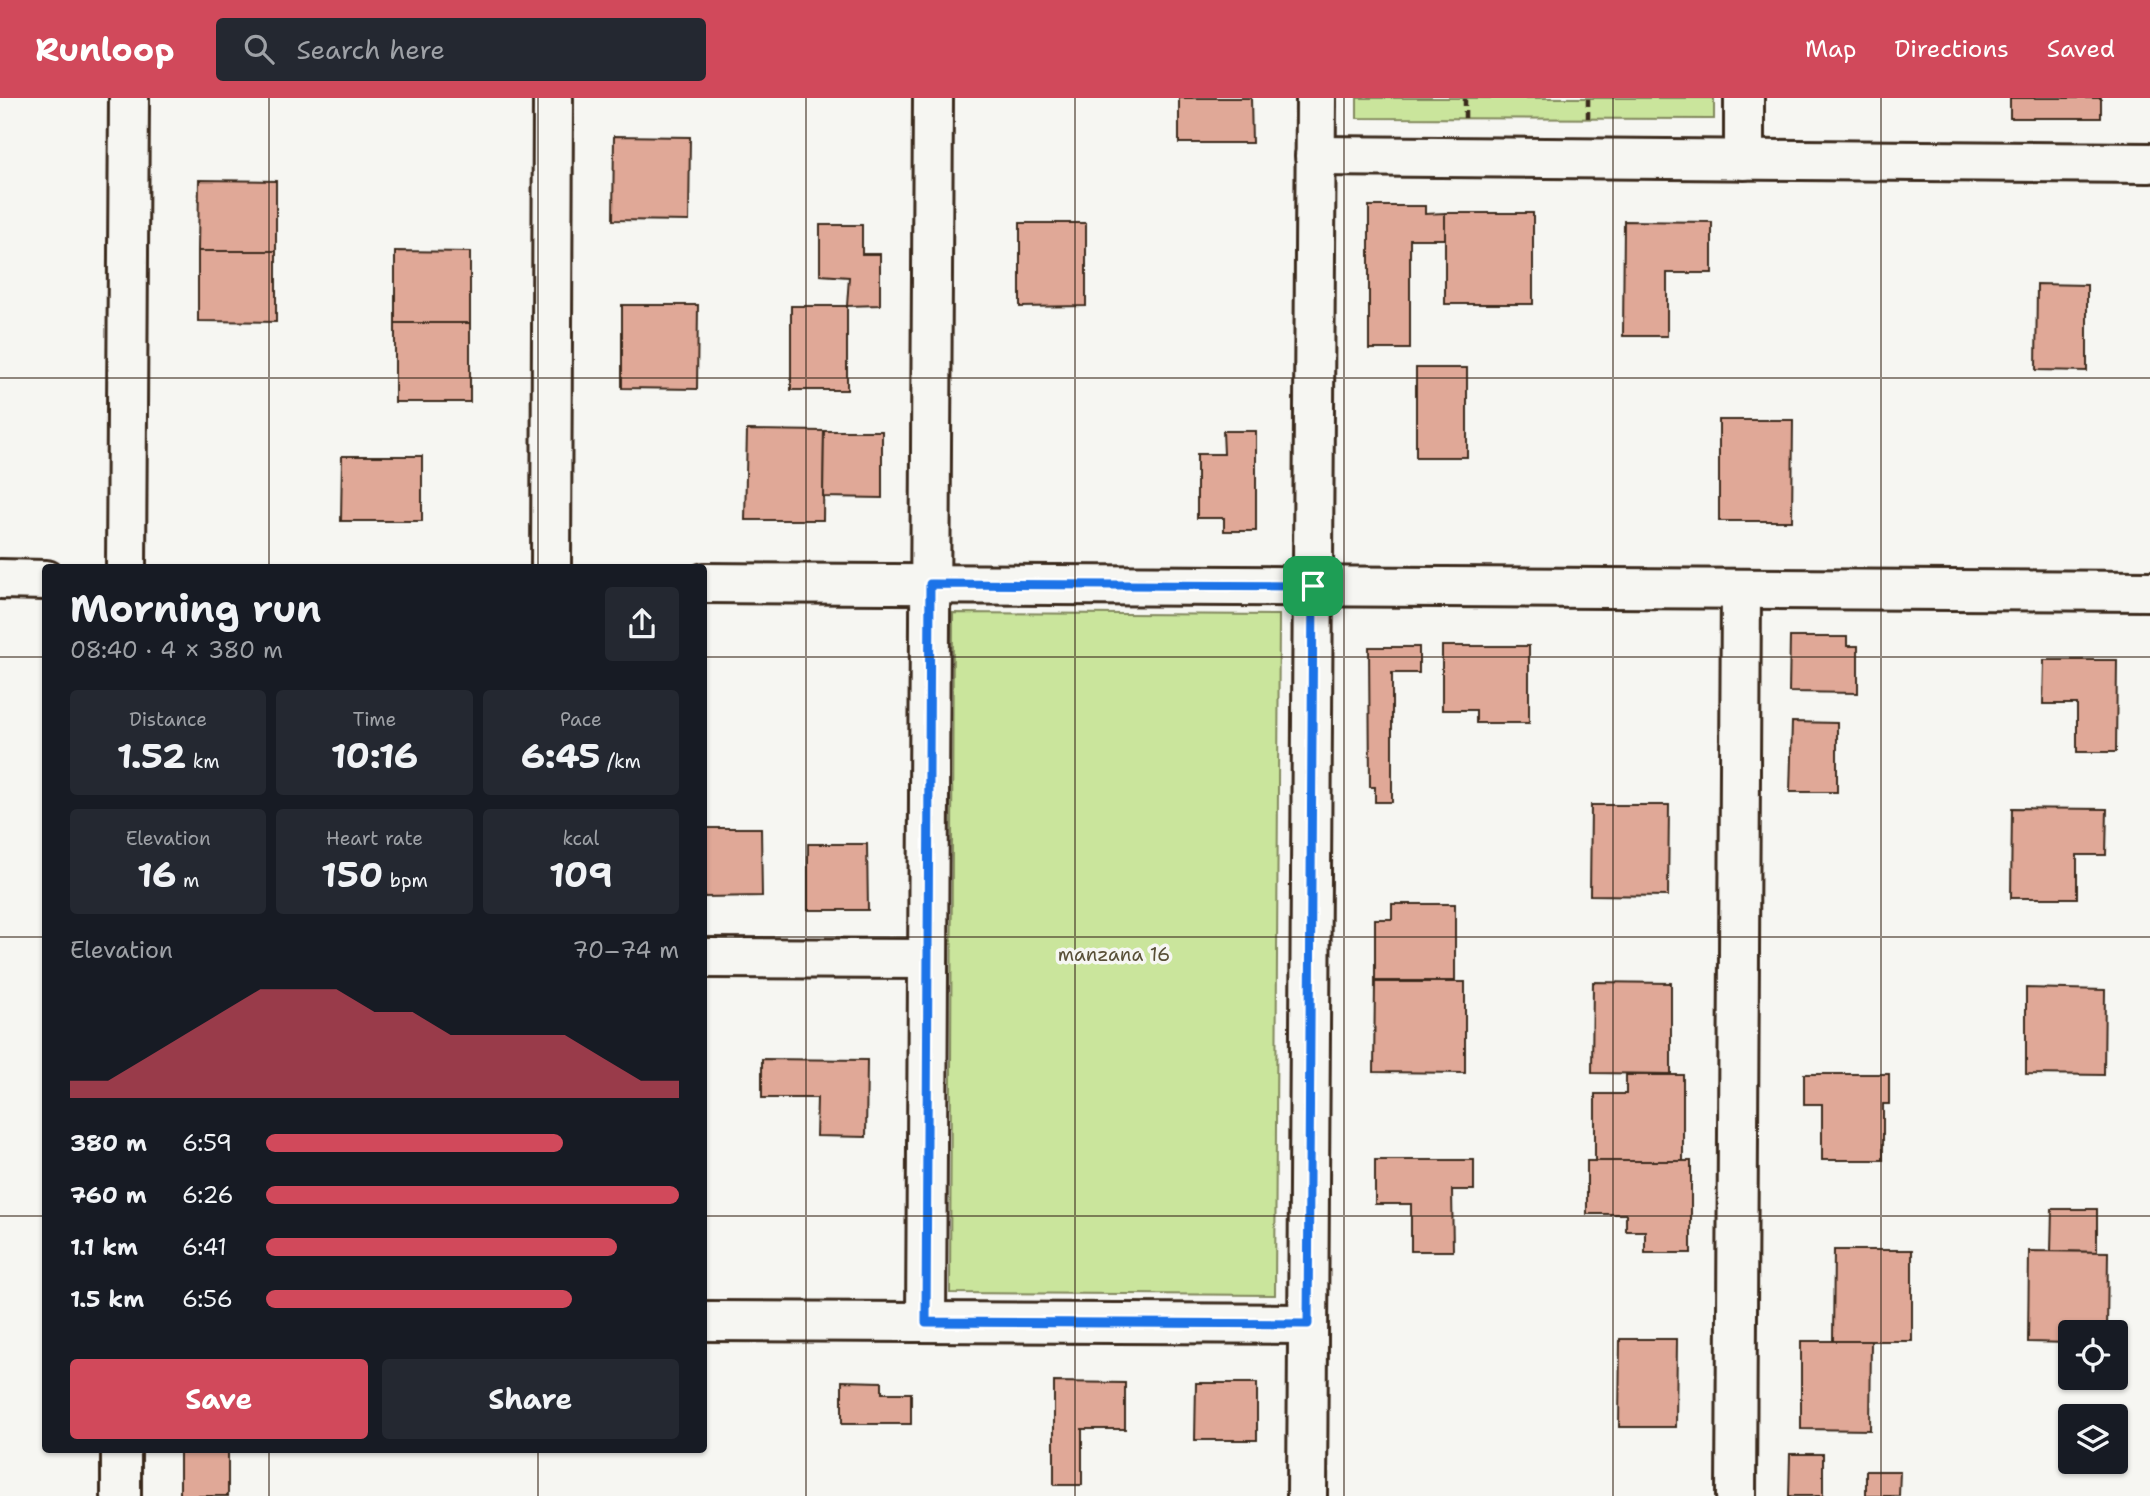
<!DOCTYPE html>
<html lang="en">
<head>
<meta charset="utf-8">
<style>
  :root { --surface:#171b24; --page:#242831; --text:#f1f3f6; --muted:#9ea1a6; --accent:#d1495b }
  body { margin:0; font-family:"Shantell Sans",sans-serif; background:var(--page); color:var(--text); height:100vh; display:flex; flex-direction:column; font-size:26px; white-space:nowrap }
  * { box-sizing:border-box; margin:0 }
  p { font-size:23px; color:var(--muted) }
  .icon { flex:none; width:38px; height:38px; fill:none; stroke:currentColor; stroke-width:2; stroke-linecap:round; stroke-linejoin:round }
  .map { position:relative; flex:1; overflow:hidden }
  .sheet { position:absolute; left:42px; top:466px; width:665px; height:889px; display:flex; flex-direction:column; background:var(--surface); border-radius:7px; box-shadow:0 2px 5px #0004 }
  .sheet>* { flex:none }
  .buttons { position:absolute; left:2058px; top:1222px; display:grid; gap:14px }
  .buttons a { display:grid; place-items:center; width:70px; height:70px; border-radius:7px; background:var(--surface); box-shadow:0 2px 5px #0004; font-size:35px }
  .pin { position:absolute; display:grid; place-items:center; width:60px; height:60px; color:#fff; margin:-30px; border-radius:14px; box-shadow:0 4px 10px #0006 }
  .round { display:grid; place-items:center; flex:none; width:74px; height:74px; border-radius:7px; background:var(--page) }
  .headline { display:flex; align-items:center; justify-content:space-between; height:119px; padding:0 28px }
  h1 { font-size:38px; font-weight:700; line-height:52px }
  .figures { display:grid; grid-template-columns:repeat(3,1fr); gap:10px; height:119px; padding:7px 28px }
  .figures div { display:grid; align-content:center; border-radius:7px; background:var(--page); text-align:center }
  .figures b { font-size:35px; font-weight:700 }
  .figures small { font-size:19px; font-weight:400 }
  .figures p { font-size:19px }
  .chart { height:196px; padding:14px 28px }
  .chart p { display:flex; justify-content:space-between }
  .chart svg { width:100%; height:126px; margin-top:7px; fill:var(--accent); opacity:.7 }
  .button { display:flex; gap:14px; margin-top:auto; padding:14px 28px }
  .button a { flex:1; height:80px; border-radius:7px; background:var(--accent); color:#fff; font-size:28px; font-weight:700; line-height:80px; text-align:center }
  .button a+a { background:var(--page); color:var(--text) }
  ul { padding:0 28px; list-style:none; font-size:23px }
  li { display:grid; grid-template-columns:112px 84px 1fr; align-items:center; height:52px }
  li i { height:18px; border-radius:9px; background:var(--accent) }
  header { display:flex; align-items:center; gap:42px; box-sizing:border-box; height:98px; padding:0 35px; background:var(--accent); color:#fff }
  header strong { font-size:33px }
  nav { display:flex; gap:38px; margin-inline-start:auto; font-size:24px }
  .search { width:490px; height:63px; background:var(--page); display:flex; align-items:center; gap:18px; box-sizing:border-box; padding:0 24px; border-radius:7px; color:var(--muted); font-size:26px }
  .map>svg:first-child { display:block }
  .green { fill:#cae59c; stroke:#82885d; stroke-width:2 }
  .building { fill:#e0a897; stroke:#3b2a1e; stroke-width:2 }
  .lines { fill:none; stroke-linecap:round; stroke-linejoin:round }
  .street-casing { stroke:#3b2a1e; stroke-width:44 }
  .path { stroke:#3b2a1e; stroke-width:4.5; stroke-dasharray:7 5; stroke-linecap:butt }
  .street { stroke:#f6f6f2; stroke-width:38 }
  .route-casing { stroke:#fff; stroke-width:14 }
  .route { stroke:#1a73e8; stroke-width:9 }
  .grid { fill:none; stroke:#3b2a1e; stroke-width:2; stroke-opacity:0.55 }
  .labels { text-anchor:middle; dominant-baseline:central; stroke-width:7; stroke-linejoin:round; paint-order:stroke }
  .park-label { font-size:19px; fill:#584f37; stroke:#f6f6f2 }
</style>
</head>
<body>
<header>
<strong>Runloop</strong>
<div class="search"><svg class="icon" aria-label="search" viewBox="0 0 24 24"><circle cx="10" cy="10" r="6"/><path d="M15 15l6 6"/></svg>Search here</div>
<nav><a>Map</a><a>Directions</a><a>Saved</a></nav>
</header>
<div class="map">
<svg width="2150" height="1398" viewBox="0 0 2150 1398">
  <rect width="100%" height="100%" fill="#f6f6f2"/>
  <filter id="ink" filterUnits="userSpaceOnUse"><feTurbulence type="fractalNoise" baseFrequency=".0143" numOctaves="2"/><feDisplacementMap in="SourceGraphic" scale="14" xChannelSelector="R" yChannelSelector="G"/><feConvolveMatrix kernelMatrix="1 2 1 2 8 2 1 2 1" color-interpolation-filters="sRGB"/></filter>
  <g filter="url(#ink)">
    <g class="green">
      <polygon points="1357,0 1714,0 1714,21 1357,20"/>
      <polygon points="953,515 1279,517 1275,1197 950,1195"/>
    </g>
    <g class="building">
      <polygon points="1179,0 1251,0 1252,45 1179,45"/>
      <rect x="2010" y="0" width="91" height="20"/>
      <polygon points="614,38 690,39 689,123 613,122"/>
      <polygon points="199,82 276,83 276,153 198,153"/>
      <polygon points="1369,108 1425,108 1425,116 1445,115 1445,141 1410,141 1410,251 1369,251"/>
      <rect x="1445" y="115" width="88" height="91"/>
      <polygon points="1624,123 1712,124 1712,175 1667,175 1667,238 1623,238"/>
      <polygon points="1020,125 1086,125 1086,208 1020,209"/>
      <polygon points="820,127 862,127 862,156 880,156 880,207 847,208 849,179 820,177"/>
      <polygon points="198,153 276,153 276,224 198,223"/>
      <polygon points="395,153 470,154 470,225 395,225"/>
      <polygon points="2037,186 2087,187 2087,273 2036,272"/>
      <polygon points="622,207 698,207 697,291 622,290"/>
      <rect x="791" y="208" width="56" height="84"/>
      <rect x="395" y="225" width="75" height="79"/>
      <rect x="1416" y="270" width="51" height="89"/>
      <polygon points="1719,322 1793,322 1792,423 1719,423"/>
      <polygon points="747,332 824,333 823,422 745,422"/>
      <polygon points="824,333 882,333 882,400 823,399"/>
      <polygon points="1223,333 1256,333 1256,433 1224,433 1224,420 1197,420 1197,356 1224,356"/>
      <polygon points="342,358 422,358 422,423 341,423"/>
      <polygon points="1790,539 1847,539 1847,548 1858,548 1858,595 1789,594"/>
      <polygon points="1442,548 1529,548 1529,625 1476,625 1476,612 1442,612"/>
      <polygon points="1369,549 1419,549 1419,575 1392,575 1392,704 1375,704 1375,689 1370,689"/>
      <polygon points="2044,562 2117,562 2116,654 2077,654 2077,606 2043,606"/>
      <polygon points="1792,624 1837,625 1837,694 1790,694"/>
      <polygon points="1591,707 1669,707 1668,798 1590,797"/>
      <polygon points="2012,710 2107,711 2106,757 2077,757 2077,800 2011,800"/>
      <polygon points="704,730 761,730 762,798 704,799"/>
      <polygon points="808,746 867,746 868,812 808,812"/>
      <polygon points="1392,806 1455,806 1455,883 1375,883 1375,821 1392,821"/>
      <polygon points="1375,884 1465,884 1465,975 1374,974"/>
      <polygon points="1593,884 1671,885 1671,976 1592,975"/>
      <polygon points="2026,890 2105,892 2104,977 2026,976"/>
      <polygon points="762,961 867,962 866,1039 816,1038 817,1000 762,1000"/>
      <polygon points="1804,976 1889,976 1889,1006 1883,1006 1883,1062 1822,1062 1822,1006 1804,1006"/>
      <polygon points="1626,977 1683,977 1683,1063 1595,1063 1595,996 1626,996"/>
      <polygon points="1375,1062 1474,1062 1474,1092 1452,1092 1453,1153 1411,1153 1411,1106 1375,1106"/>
      <polygon points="1587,1063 1691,1063 1691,1155 1645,1155 1645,1133 1626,1133 1626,1116 1587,1116"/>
      <polygon points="2052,1111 2097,1111 2097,1154 2051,1153"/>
      <polygon points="1834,1152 1912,1152 1912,1243 1833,1243"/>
      <polygon points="2029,1153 2108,1154 2107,1234 2070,1234 2070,1245 2028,1244"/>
      <polygon points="1620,1241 1677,1241 1676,1329 1619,1329"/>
      <polygon points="1801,1243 1871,1243 1870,1332 1801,1331"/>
      <polygon points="842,1283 882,1284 882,1295 911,1295 911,1326 842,1326"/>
      <polygon points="1054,1284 1125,1285 1125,1331 1082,1331 1082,1387 1054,1387"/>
      <polygon points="1196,1285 1257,1285 1257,1342 1195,1342"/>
      <rect x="180" y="1351" width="48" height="47"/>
      <polygon points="1790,1356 1823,1356 1823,1398 1789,1398"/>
      <polygon points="1866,1373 1900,1373 1899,1398 1866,1398"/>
    </g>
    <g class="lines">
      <defs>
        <g id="street">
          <polyline points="1315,58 2150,65"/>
          <polyline points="1744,62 1744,0"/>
          <polyline points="126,469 129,0"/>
          <polyline points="551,469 553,0"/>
          <polyline points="0,481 46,482"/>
          <polyline points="704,485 2150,493"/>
          <polyline points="704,860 928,861"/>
          <polyline points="704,1223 1308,1226"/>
          <polyline points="926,1224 933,0"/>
          <polyline points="121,1398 121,1351"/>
          <polyline points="1307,1398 1316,0"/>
          <polyline points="1736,1398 1741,491"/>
        </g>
      </defs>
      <use href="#street" class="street-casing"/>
      <g class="path">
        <polyline points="1465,20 1465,0"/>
        <polyline points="1588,20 1588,0"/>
      </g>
      <use href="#street" class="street"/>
    </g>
  </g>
  <g class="lines" filter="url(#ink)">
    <defs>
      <polygon id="route" points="930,486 1313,488 1308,1226 926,1224"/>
    </defs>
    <use href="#route" class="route-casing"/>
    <use href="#route" class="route"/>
  </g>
  <path class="grid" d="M 269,0 L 269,469M 538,0 L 538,469M 806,0 L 806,1398M 1075,0 L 1075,1398M 1344,0 L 1344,1398M 1613,0 L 1613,1398M 1881,0 L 1881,1398M 0,280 L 2150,280M 0,559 L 46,559M 704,559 L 2150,559M 0,839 L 46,839M 704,839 L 2150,839M 0,1118 L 46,1118M 704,1118 L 2150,1118M 269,1351 L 269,1398M 538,1351 L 538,1398"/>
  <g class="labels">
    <g class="park-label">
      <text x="1114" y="856">manzana 16</text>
    </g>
  </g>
</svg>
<div class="buttons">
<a><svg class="icon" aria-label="locate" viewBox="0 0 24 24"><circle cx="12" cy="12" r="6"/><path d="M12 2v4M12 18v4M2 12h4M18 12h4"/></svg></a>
<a><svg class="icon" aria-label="layers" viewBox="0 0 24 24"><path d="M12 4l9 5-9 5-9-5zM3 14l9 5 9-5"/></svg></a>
</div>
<div class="pin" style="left:1313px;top:488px;background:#1e9e55"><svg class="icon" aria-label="arrive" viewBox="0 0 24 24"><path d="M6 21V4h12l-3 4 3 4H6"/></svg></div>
<section class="sheet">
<div class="headline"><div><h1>Morning run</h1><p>08:40 · 4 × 380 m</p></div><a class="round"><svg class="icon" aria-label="share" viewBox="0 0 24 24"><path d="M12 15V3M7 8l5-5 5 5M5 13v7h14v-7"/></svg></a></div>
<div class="figures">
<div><p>Distance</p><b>1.52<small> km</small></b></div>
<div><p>Time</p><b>10:16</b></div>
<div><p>Pace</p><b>6:45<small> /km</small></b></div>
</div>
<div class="figures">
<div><p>Elevation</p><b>16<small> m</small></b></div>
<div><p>Heart rate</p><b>150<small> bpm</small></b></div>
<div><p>kcal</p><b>109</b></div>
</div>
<div class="chart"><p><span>Elevation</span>70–74 m</p>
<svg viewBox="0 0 160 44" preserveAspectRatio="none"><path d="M0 44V38L10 38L20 30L30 22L40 14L50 6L60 6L70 6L80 14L90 14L100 22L110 22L120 22L130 22L140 30L150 38L160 38V44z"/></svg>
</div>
<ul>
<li><b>380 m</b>6:59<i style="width:72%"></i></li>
<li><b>760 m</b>6:26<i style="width:100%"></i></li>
<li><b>1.1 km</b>6:41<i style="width:85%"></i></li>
<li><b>1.5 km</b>6:56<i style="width:74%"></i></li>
</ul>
<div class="button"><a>Save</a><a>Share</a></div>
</section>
</div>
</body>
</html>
